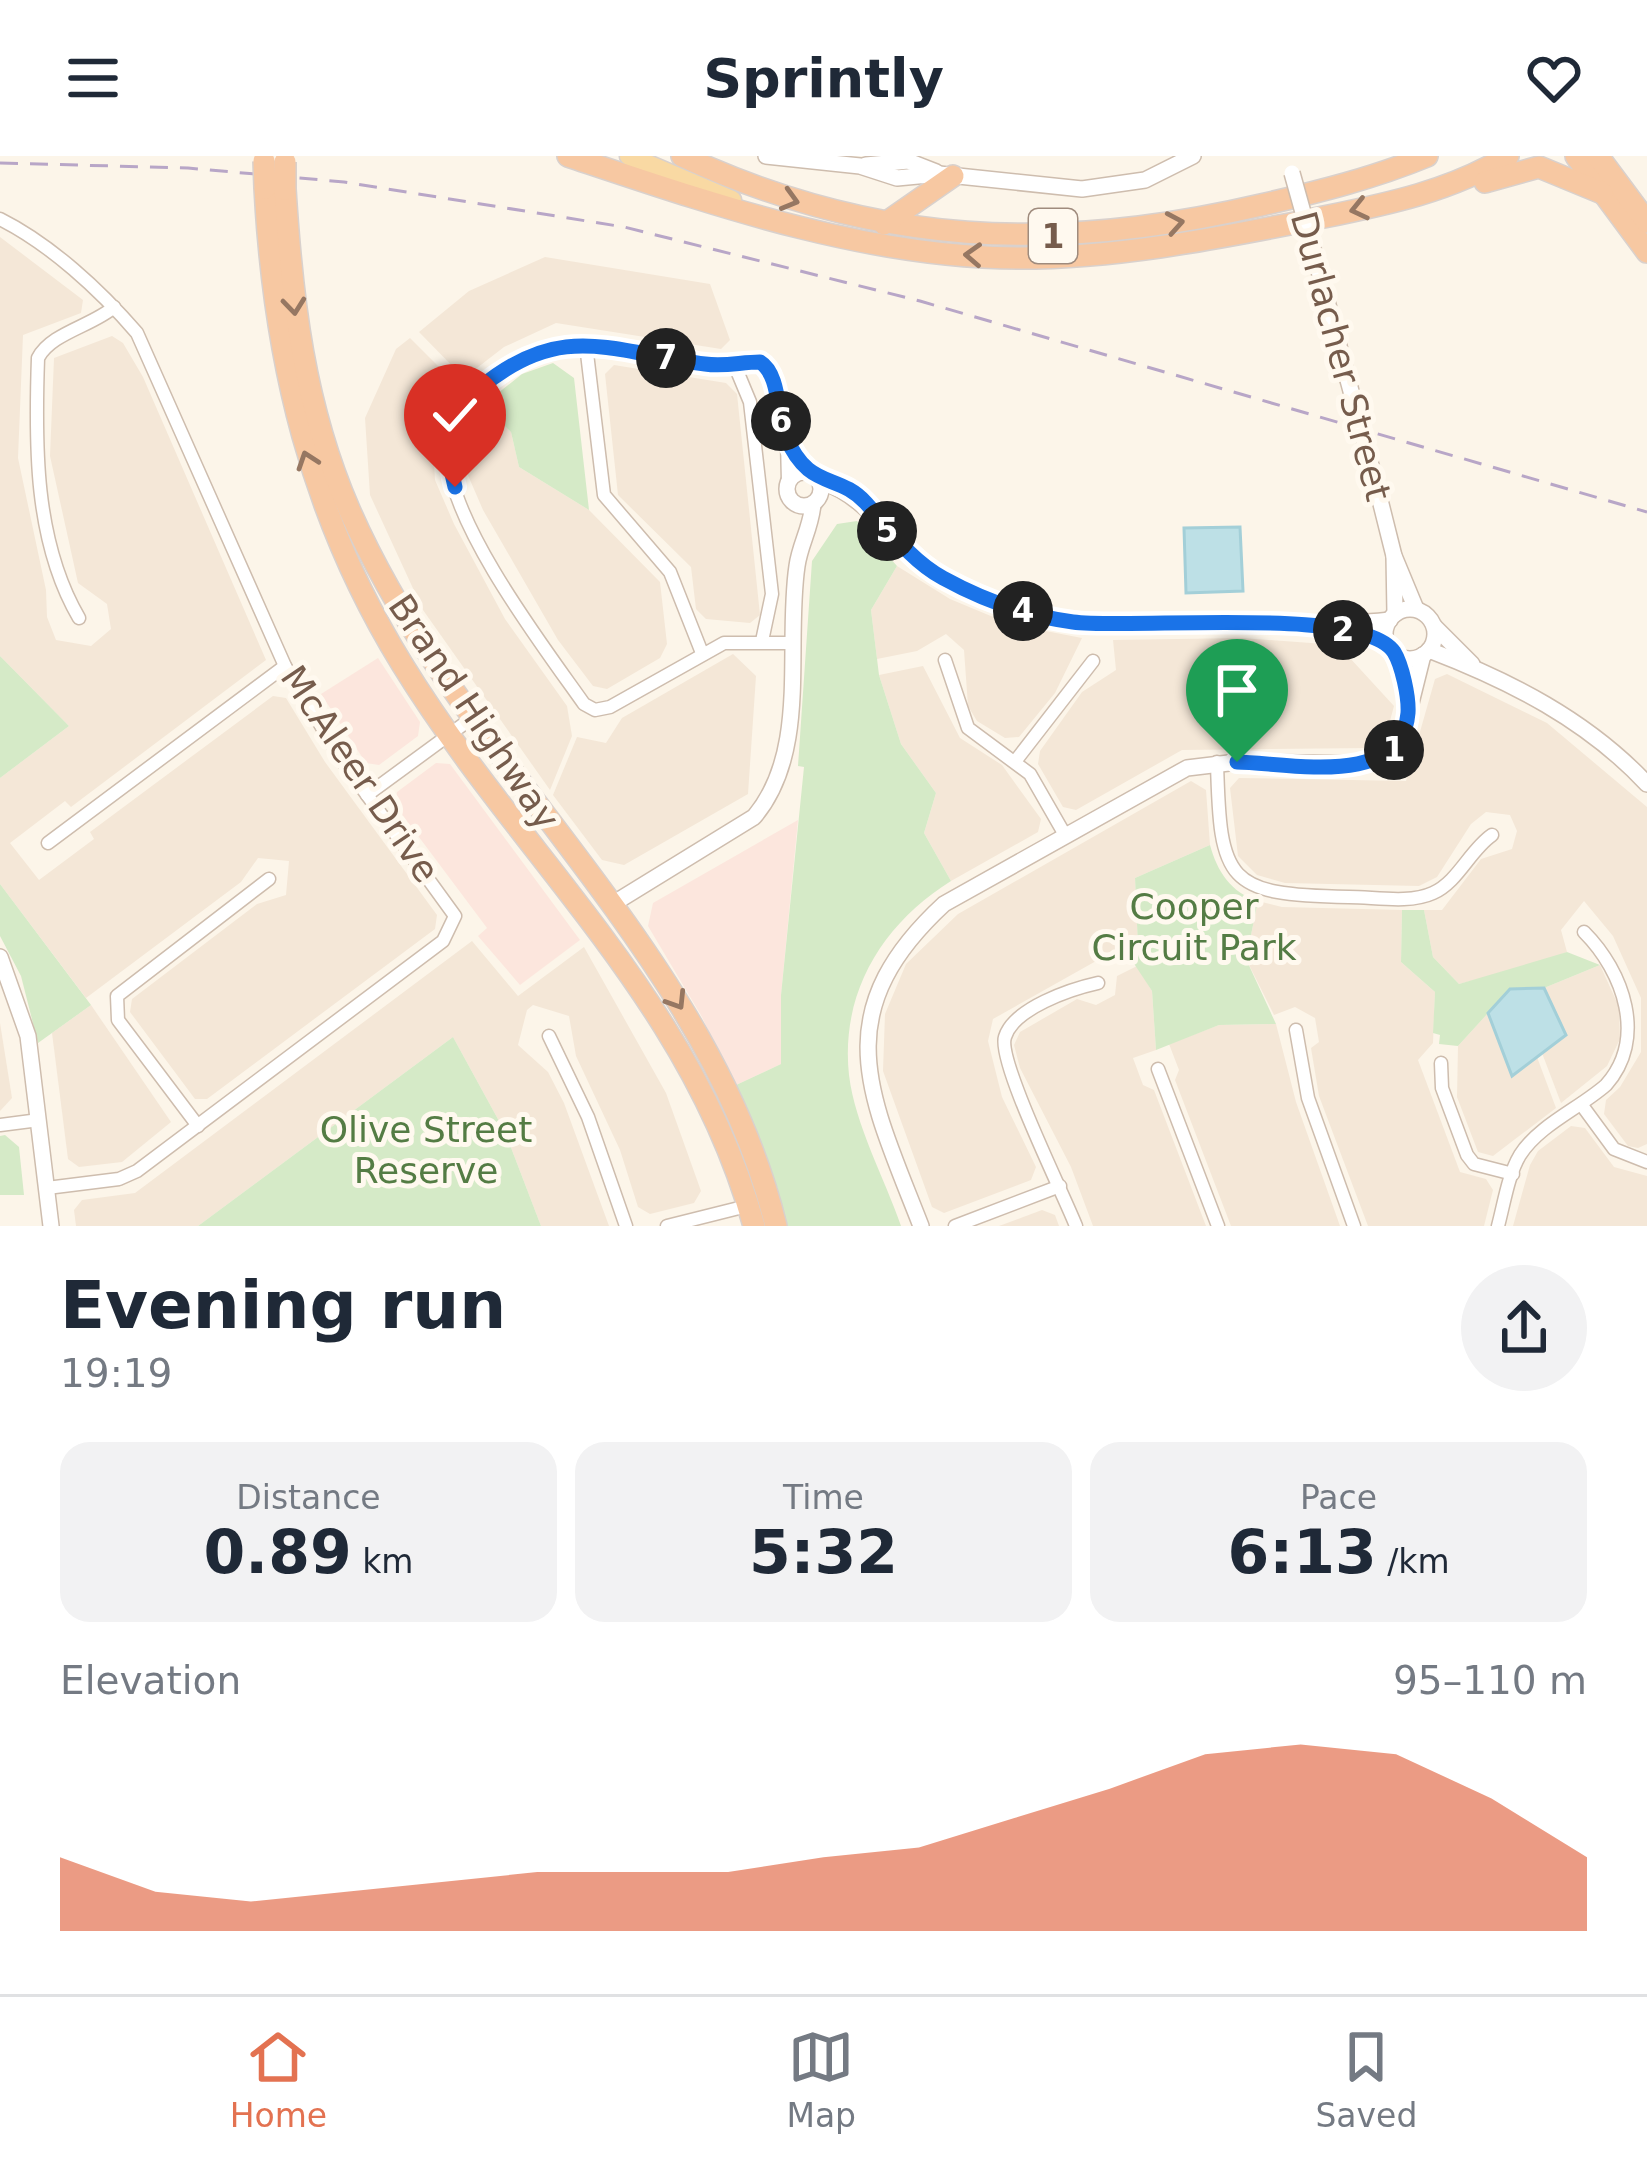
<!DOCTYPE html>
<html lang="en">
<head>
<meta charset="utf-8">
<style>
  :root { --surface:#fff; --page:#f2f2f3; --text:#1f2937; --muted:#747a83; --line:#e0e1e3; --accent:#e37251 }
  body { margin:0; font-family:"DejaVu Sans",sans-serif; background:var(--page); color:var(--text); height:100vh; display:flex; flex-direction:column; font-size:45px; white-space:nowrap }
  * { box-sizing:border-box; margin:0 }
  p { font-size:39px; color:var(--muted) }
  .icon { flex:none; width:66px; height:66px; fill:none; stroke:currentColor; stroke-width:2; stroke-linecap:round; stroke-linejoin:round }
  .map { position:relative; height:1070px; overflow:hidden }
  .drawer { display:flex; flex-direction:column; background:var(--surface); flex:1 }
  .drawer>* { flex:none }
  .pin { position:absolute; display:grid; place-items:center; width:102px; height:102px; color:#fff; margin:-123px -51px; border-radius:50% 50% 50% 0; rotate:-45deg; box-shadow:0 0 12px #0007 }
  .pin .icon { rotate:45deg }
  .km { position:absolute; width:60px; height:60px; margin:-30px; border-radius:50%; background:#222; color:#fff; font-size:33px; line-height:60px; text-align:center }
  .round { display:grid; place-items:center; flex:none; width:126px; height:126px; border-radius:63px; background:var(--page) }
  .overview { display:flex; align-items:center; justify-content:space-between; height:204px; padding:0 60px }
  h1 { font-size:66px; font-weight:700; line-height:90px }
  .stats { display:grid; grid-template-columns:repeat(3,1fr); gap:18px; height:204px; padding:12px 60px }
  .stats div { display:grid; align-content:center; border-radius:30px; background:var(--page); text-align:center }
  .stats b { font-size:60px; font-weight:700 }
  .stats small { font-size:33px; font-weight:400 }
  .stats p { font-size:33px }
  .chart { height:336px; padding:24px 60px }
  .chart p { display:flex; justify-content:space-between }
  .chart svg { width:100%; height:216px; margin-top:12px; fill:var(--accent); opacity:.7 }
  header { display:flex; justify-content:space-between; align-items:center; height:156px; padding:0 60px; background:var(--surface); font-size:54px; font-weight:700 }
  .menu { display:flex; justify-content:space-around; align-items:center; height:168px; border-top:3px solid var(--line); background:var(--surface); font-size:33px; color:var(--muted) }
  .menu a { display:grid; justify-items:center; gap:6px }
  .menu .active { color:var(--accent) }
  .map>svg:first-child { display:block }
  .residential { fill:#f4e7d7 }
  .commercial { fill:#fce6dd }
  .green { fill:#d5eac7 }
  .water { fill:#bde0e6; stroke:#a3cfd8; stroke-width:3 }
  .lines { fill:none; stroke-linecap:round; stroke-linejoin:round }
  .minor-casing { stroke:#cebdae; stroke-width:15 }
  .tertiary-casing { stroke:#cebdae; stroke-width:18 }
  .primary-casing { stroke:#d9d1cd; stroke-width:21 }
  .trunk-casing { stroke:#d9d1cd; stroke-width:24 }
  .minor { stroke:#fff; stroke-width:12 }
  .tertiary { stroke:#fff; stroke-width:15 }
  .primary { stroke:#f9d9a3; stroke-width:18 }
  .trunk { stroke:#f7c8a2; stroke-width:21 }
  .rail { stroke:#b8a6c7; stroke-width:3; stroke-dasharray:18 12; stroke-linecap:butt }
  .tertiary-bridge-casing { stroke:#cebdae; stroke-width:18; stroke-linecap:butt }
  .trunk-bridge-casing { stroke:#d9d1cd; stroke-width:24; stroke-linecap:butt }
  .tertiary-bridge { stroke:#fff; stroke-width:15 }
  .trunk-bridge { stroke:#f7c8a2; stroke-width:21 }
  .oneway { stroke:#967762 }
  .route-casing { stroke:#fff; stroke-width:24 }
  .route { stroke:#1a73e8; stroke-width:15 }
  .labels { text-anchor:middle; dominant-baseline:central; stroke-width:10; stroke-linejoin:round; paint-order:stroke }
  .shield { fill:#fff9ef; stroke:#9f8b7d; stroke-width:3 }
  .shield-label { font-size:33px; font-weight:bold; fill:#765c4c }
  .street-label { font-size:36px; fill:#765c4c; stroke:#fff9ef }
  .park-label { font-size:36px; fill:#547c44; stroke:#fff9ef }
</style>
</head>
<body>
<header><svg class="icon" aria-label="menu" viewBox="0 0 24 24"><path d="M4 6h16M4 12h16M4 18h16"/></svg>Sprintly<svg class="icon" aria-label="heart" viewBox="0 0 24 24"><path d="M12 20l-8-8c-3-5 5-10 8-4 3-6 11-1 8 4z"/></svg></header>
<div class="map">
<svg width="1647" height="1070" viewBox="0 0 1647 1070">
  <rect width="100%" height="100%" fill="#fcf5e9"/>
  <g class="residential">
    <polygon points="0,81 83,144 81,157 23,179 18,302 46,434 47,461 56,484 91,490 111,473 107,448 78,427 50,300 54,202 112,180 123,187 143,221 266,504 71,651 65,645 10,687 39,724 94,683 90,676 273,540 286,542 325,606 437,759 435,773 207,943 195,943 130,856 132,843 257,748 286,739 289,705 258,702 241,726 86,842 0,728 0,622 69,570 0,500"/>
    <polygon points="545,101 710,128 730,184 721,193 556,167 504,191 464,222 419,176 469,135"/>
    <polygon points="410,182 454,226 432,274 435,324 454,368 505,463 567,550 572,580 550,634 423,454 370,339 365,262 396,193"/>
    <polygon points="614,209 726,227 737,238 760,459 750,467 706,463 696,453 691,411 618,339 605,218"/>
    <polygon points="483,249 511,276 519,311 589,354 660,426 667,488 660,502 607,533 593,530 558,484 483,354 467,317 465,281"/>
    <polygon points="897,410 950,443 1010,468 1082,482 1055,537 1019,581 1005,582 977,565 968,550 964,494 946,478 917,495 877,503 871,454"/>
    <polygon points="1242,482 1338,489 1394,550 1385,583 1373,592 1182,594 1076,654 1063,651 1038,608 1040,595 1082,536 1116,514 1113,484"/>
    <polygon points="733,498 756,520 748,638 624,709 602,704 553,639 577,581 606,587 622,562"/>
    <polygon points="923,510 960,582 1002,609 1041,663 1038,676 951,725 924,677 936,637 901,588 879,519"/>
    <polygon points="1447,518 1547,567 1647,651 1647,988 1638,992 1628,990 1604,958 1606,944 1620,931 1641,896 1641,842 1613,780 1584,745 1561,774 1567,796 1537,808 1459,828 1433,801 1424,754 1442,754 1481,703 1512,693 1517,675 1510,659 1486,656 1471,668 1437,721 1419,730 1285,727 1257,719 1238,700 1230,632 1239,622 1406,625 1435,523"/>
    <polygon points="1191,625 1206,634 1210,689 1135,722 1138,791 1110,806 1105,800 993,863 988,885 1002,941 1036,1011 1031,1024 944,1057 932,1051 883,915 885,858 906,808 958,758"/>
    <polygon points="1258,745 1282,751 1402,754 1401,806 1435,836 1433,887 1418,904 1460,1016 1486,1023 1493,1034 1484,1070 1368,1070 1319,940 1311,892 1319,886 1315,862 1295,851 1274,859 1246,803"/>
    <polygon points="472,785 518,840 584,791 666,937 701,1035 694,1047 650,1058 638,1051 620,994 576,900 569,860 533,849 527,854 518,889 548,916 564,947 609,1070 541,1070 505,976 453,881 198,1070 76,1070 74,1054 82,1044 135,1037"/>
    <polygon points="1600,809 1619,851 1620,883 1607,910 1561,947 1542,897 1566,878 1544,832"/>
    <polygon points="1137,810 1152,835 1156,894 1133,902 1143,929 1154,934 1206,1070 1093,1070 1071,1011 1020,912 1014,889 1020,876 1077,843 1096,849 1115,839 1117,820"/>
    <polygon points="91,849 171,966 122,1006 79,1011 68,1003 52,877"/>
    <polygon points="1488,857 1511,919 1537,901 1556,952 1493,1000 1478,996 1457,941 1458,890"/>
    <polygon points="0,867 12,942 0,955"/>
    <polygon points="1276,868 1296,946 1340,1070 1231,1070 1175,924 1179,914 1169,888 1219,869"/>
    <polygon points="1571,970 1585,972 1614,1011 1647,1020 1647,1070 1513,1070 1530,1009 1538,995"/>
    <polygon points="1042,1054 1055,1059 1059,1070 999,1070"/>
  </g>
  <g class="commercial">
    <polygon points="378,502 420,566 418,580 379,609 366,607 321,538"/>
    <polygon points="436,607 450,608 580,784 520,829 478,780 487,772 395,649 397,636"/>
    <polygon points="798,664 781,839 781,908 734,930 702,861 648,770 653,747"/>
  </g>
  <g class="green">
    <polygon points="553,207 574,222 589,354 519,311 511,276 483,249 522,218"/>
    <path d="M 857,365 L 897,410 L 871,454 L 879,519 L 901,588 L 936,637 L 924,677 L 951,725 C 884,767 840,835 849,919 C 855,969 885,1023 901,1070 L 787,1070 L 777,1031 L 734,930 L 781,908 L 781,839 L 804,611 L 798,610 L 812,405 L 837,368 Z"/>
    <polygon points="0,500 69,570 0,622"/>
    <path d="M 1210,689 C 1217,715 1231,737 1258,745 L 1246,803 L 1276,868 L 1219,869 L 1156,894 L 1152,835 L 1127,797 L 1138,791 L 1135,722 Z"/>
    <polygon points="0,728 91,849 38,887 21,820 0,780"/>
    <polygon points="1402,754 1424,754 1433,801 1459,828 1567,796 1600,809 1544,832 1510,833 1458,890 1439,888 1440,879 1433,877 1435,836 1401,806"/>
    <polygon points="453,881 505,976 541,1070 198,1070"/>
    <polygon points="5,979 19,991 24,1039 0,1039 0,980"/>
  </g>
  <g class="water">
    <polygon points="1240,371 1243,435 1186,437 1184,372"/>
    <polygon points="1544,832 1566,879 1512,920 1488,857 1510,833"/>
  </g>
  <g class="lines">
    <defs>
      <g id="minor">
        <path d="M 0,63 C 50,88 100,134 137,177 L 285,510 L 341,603 L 455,760 L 443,785 L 137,1015 L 119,1023 L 47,1032"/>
        <polyline points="586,189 604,339 670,416 702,497"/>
        <polyline points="735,210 750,246 772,438 762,485"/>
        <polyline points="787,285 788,326"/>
        <path d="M 79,462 C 34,385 35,288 38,202 C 51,177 92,170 114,151"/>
        <path d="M 793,487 L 724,487 L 610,551 L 595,554 L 584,548 C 543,490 453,372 448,302 C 446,268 464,245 489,225 C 511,206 532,192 561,189 C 609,185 659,202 706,208 C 725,211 741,206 760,206 L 771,217 L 787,284 L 806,316"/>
        <polyline points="945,504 968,572 1030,618 1065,679"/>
        <polyline points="1017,603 1093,505"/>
        <path d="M 1217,606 C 1220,726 1226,739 1349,741 C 1375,741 1409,748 1433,737 C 1458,726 1470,694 1492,679"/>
        <polyline points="367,639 472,562"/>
        <polyline points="48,687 285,510"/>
        <polyline points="1296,874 1308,942 1354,1070"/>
        <polyline points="549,880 588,961 626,1070"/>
        <polyline points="1441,907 1442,932 1467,999 1474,1008 1513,1018"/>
        <polyline points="1158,913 1218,1070"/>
        <polyline points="1581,948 1614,993 1647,1006"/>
        <polyline points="0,969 39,964"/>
        <polyline points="198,970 118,864 117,840 269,723"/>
        <polyline points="667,1070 747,1050"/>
        <polyline points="955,1070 1060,1030"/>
        <path d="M 1076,1070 C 1063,1037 997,904 1005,881 C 1014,852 1071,833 1098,827"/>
        <path d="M 1498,1070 C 1504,1048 1508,1019 1520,999 C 1539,969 1580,952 1606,929 C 1647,883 1624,816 1584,776"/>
      </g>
      <g id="tertiary">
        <polyline points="766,0 860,10 897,22 939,18 1082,33 1145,24 1193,0"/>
        <polyline points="866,9 908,5 936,16"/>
        <polyline points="1311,85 1348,224"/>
        <circle cx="804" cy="333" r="17"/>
        <path d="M 820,325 C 873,342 893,392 939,420 C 1034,477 1138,468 1243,467 C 1293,466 1340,470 1390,464"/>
        <polyline points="1376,328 1394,400 1416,453"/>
        <polyline points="1394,400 1395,458"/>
        <circle cx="1410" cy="478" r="25"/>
        <polyline points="1435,471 1472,508"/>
        <path d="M 1429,494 C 1510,525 1587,564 1647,628"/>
        <path d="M 611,749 L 754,661 C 810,595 785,490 797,410 C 800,388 811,372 813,348"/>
        <polyline points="0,801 28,880 51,1070"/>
        <path d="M 921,1070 C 870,939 824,859 944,748 L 1187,612 L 1237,606 L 1354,608 L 1386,601 L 1403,579 L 1423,499"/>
      </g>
      <polyline id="primary" points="629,0 732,44"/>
      <g id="trunk">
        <path d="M 568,0 C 712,48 866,102 1020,102 C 1114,102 1208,84 1300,66 C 1371,51 1445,39 1508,0"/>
        <path d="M 682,0 C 876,90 1055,97 1261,49 C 1318,36 1374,22 1427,0"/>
        <polyline points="1576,0 1647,96"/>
        <polyline points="1598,0 1647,66"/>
        <polyline points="1485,26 1539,11 1602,37"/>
        <path d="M 265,32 C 274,205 311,360 402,508 C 521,702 692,843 754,1070"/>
        <path d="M 285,33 C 292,145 304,249 349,353 C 461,610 708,792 776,1070"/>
        <polyline points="884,68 953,20"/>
      </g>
    </defs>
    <use href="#minor" class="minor-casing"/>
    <use href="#tertiary" class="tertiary-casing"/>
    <use href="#primary" class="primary-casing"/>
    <use href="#trunk" class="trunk-casing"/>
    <use href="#minor" class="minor"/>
    <use href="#tertiary" class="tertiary"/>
    <use href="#primary" class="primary"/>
    <use href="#trunk" class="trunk"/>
    <polyline class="rail" points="0,7 188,12 344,26 624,71 920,145 1647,356"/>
    <defs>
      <g id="tertiary-bridge">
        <polyline points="1292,17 1311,85"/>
        <polyline points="1348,224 1376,328"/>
      </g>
      <g id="trunk-bridge">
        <polyline points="264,5 265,32"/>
        <polyline points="285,6 285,33"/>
      </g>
    </defs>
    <use href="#tertiary-bridge" class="tertiary-bridge-casing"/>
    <use href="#trunk-bridge" class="trunk-bridge-casing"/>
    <use href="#tertiary-bridge" class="tertiary-bridge"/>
    <use href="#trunk-bridge" class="trunk-bridge"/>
  </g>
  <defs><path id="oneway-chevron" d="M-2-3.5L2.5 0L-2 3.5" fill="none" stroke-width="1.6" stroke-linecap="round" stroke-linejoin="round" transform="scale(3)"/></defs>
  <g class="oneway">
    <use href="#oneway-chevron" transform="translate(790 44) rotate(16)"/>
    <use href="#oneway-chevron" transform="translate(1359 53) rotate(167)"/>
    <use href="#oneway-chevron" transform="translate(1175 67) rotate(-10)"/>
    <use href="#oneway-chevron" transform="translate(973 99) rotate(-177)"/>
    <use href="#oneway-chevron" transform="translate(294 150) rotate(84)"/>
    <use href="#oneway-chevron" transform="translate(307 304) rotate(-109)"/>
    <use href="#oneway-chevron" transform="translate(677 845) rotate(58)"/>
  </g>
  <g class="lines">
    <defs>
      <path id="route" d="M 455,331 C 445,292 447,259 480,232 C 562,164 611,196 705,208 C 725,211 741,206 760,206 C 780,218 777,259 786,281 C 809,335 838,316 866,347 C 891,375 909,403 943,422 C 983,444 1028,460 1073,466 C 1133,474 1363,449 1394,496 C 1402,509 1409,541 1408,557 C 1402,633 1289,607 1237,606"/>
    </defs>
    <use href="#route" class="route-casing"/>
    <use href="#route" class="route"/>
  </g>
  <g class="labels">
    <rect class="shield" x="1029" y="53" width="48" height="54" rx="9"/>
    <g class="shield-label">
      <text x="1053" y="80">1</text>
    </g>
    <g class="street-label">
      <text transform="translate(1341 200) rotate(75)">Durlacher Street</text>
      <text transform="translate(474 556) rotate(56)">Brand Highway</text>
      <text transform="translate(360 618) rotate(56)">McAleer Drive</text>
    </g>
    <g class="park-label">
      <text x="1194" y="750">Cooper<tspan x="1194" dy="41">Circuit Park</tspan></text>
      <text x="426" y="973">Olive Street<tspan x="426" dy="41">Reserve</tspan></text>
    </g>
  </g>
</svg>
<div class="pin" style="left:1237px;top:606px;background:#1e9e55"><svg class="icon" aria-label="arrive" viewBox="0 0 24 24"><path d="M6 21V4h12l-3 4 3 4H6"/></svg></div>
<div class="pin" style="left:455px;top:331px;background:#d93025"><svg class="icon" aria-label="check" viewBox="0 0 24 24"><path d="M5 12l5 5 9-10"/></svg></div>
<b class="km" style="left:1394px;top:594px">1</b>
<b class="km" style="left:1343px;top:474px">2</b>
<b class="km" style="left:1023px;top:455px">4</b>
<b class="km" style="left:887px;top:375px">5</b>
<b class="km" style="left:781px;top:265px">6</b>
<b class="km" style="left:666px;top:202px">7</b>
</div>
<section class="drawer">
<div class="overview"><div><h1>Evening run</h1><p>19:19</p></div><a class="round"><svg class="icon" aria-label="share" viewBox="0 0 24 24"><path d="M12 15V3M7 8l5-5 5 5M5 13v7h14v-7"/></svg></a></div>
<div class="stats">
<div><p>Distance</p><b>0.89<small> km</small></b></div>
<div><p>Time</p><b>5:32</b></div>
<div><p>Pace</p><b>6:13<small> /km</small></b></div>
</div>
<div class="chart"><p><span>Elevation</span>95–110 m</p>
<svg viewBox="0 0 160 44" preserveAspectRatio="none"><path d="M0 44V29L10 36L20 38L30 36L40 34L50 32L60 32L70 32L80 29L90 27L100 21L110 15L120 8L130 6L140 8L150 17L160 29V44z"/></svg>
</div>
</section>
<nav class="menu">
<a class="active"><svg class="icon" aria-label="home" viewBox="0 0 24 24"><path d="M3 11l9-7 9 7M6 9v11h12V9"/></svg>Home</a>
<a><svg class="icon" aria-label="map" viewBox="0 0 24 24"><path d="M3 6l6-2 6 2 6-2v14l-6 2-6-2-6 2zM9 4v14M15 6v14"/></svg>Map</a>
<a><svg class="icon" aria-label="saved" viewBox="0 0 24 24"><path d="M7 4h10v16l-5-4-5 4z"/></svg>Saved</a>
</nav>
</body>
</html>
